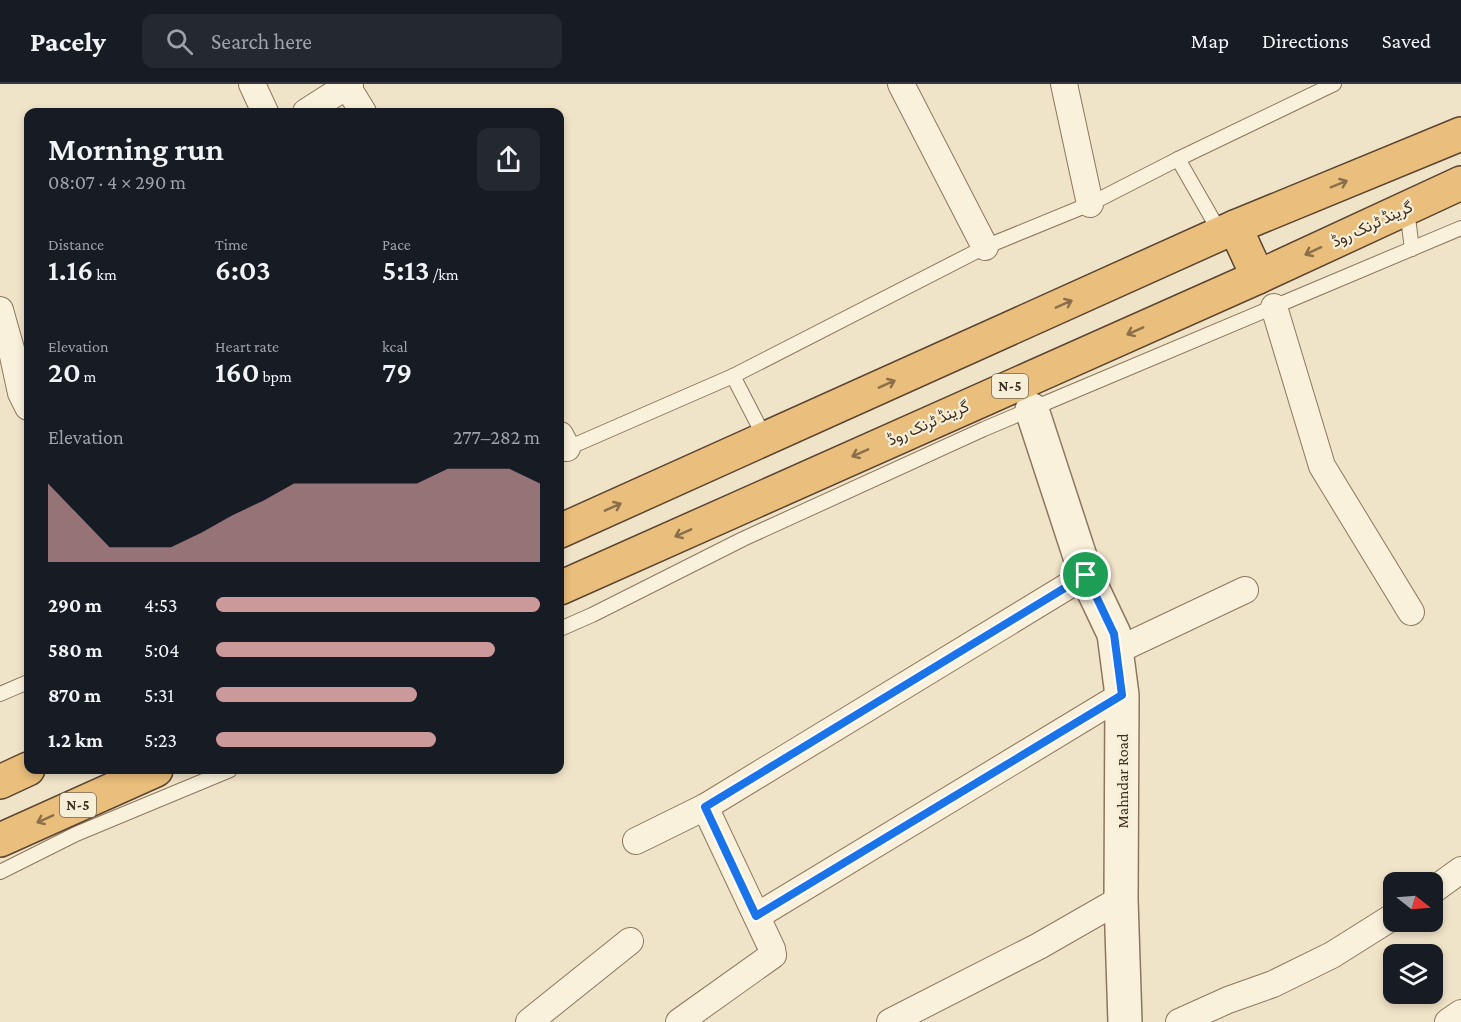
<!DOCTYPE html>
<html lang="en">
<head>
<meta charset="utf-8">
<style>
  :root { --surface:#171b24; --page:#242831; --text:#f1f3f6; --muted:#9ea1a6; --line:#363941; --accent:#cc999b }
  body { margin:0; font-family:"Crimson Pro",Vazirmatn,serif; background:var(--page); color:var(--text); height:100vh; display:flex; flex-direction:column; font-size:22px; white-space:nowrap }
  * { box-sizing:border-box; margin:0 }
  p { font-size:20px; color:var(--muted) }
  .icon { flex:none; width:33px; height:33px; fill:none; stroke:currentColor; stroke-width:2; stroke-linecap:round; stroke-linejoin:round }
  .map { position:relative; flex:1; overflow:hidden }
  .drawer { position:absolute; left:24px; top:24px; width:540px; height:666px; display:flex; flex-direction:column; background:var(--surface); border-radius:12px; box-shadow:0 3px 9px #0003 }
  .drawer>* { flex:none }
  .needle { width:39px; rotate:107deg }
  .tools { position:absolute; left:1383px; top:788px; display:grid; gap:12px }
  .tools a { display:grid; place-items:center; width:60px; height:60px; border-radius:12px; background:var(--surface); box-shadow:0 3px 9px #0003; font-size:30px }
  .pin { position:absolute; display:grid; place-items:center; width:51px; height:51px; color:#fff; margin:-26px; border:3px solid #fff; border-radius:50%; box-shadow:0 2px 6px #0007 }
  .round { display:grid; place-items:center; flex:none; width:63px; height:63px; border-radius:12px; background:var(--page) }
  .headline { display:flex; align-items:center; justify-content:space-between; height:102px; padding:0 24px }
  h1 { font-size:33px; font-weight:600; line-height:45px }
  .figures { display:grid; grid-template-columns:repeat(3,1fr); gap:9px; height:102px; padding:6px 24px }
  .figures div { display:grid; align-content:center }
  .figures b { font-size:30px; font-weight:600 }
  .figures small { font-size:16px; font-weight:400 }
  .figures p { font-size:16px }
  .chart { height:168px; padding:12px 24px }
  .chart p { display:flex; justify-content:space-between }
  .chart svg { width:100%; height:108px; margin-top:6px; fill:var(--accent); opacity:.7 }
  ul { padding:0 24px; list-style:none; font-size:20px }
  li { display:grid; grid-template-columns:96px 72px 1fr; align-items:center; height:45px }
  li i { height:15px; border-radius:8px; background:var(--accent) }
  header { display:flex; align-items:center; gap:36px; box-sizing:border-box; height:84px; padding:0 30px; background:var(--surface); border-bottom:2px solid var(--line) }
  header strong { font-size:28px }
  nav { display:flex; gap:33px; margin-inline-start:auto; font-size:21px }
  .search { width:420px; height:54px; background:var(--page); display:flex; align-items:center; gap:15px; box-sizing:border-box; padding:0 21px; border-radius:12px; color:var(--muted); font-size:22px }
  .map>svg:first-child { display:block }
  .lines { fill:none; stroke-linecap:round; stroke-linejoin:round }
  .service-casing { stroke:#8d765c; stroke-width:16 }
  .minor-casing { stroke:#8d765c; stroke-width:28 }
  .tertiary-casing { stroke:#8d765c; stroke-width:36 }
  .trunk-casing { stroke:#5b4430; stroke-width:36 }
  .service { stroke:#faf1dc; stroke-width:14 }
  .minor { stroke:#faf1dc; stroke-width:26 }
  .tertiary { stroke:#faf1dc; stroke-width:33 }
  .trunk { stroke:#eabe7c; stroke-width:33 }
  .oneway { stroke:#8b6f49 }
  .route-casing { stroke:#fff; stroke-width:12 }
  .route { stroke:#1a73e8; stroke-width:8 }
  .labels { text-anchor:middle; dominant-baseline:central; stroke-width:4.5; stroke-linejoin:round; paint-order:stroke }
  .shield { fill:#f7eed8; stroke:#756857; stroke-width:1.5 }
  .shield-label { font-size:15px; font-weight:bold; fill:#3d2e20 }
  .street-label { font-size:16px; fill:#3d2e20; stroke:#f7eed8 }
</style>
</head>
<body>
<header>
<strong>Pacely</strong>
<div class="search"><svg class="icon" aria-label="search" viewBox="0 0 24 24"><circle cx="10" cy="10" r="6"/><path d="M15 15l6 6"/></svg>Search here</div>
<nav><a>Map</a><a>Directions</a><a>Saved</a></nav>
</header>
<div class="map">
<svg width="1461" height="938" viewBox="0 0 1461 938">
  <rect width="100%" height="100%" fill="#f0e4c8"/>
  <g class="lines">
    <defs>
      <g id="service">
        <polyline points="1178,75 1221,150"/>
        <polyline points="1407,126 1412,165"/>
        <polyline points="733,292 765,354"/>
        <polyline points="561,367 733,292 985,163 1090,120 1178,75 1334,0"/>
        <polyline points="560,545 592,531 743,455 984,345 1461,144"/>
        <polyline points="0,610 28,598"/>
        <polyline points="0,788 76,750 230,686"/>
      </g>
      <g id="minor">
        <polyline points="252,0 265,28"/>
        <polyline points="901,0 985,163"/>
        <polyline points="1064,0 1090,120"/>
        <polyline points="347,2 363,28"/>
        <polyline points="306,28 350,0"/>
        <polyline points="1274,223 1322,382 1411,528"/>
        <polyline points="0,226 13,272 21,309 28,323"/>
        <polyline points="560,351 567,364"/>
        <polyline points="1116,567 1245,506"/>
        <polyline points="636,757 705,723 1086,491"/>
        <polyline points="1432,807 1461,786"/>
        <polyline points="757,832 1122,611"/>
        <polyline points="529,938 630,857"/>
        <polyline points="679,938 773,871 772,865 705,723"/>
        <polyline points="890,938 1039,862 1121,815"/>
        <polyline points="1179,938 1228,916 1273,900 1332,871 1394,832"/>
        <polyline points="1448,938 1461,929"/>
      </g>
      <polyline id="tertiary" points="1032,326 1086,491 1114,550 1122,611 1121,815 1125,938"/>
      <g id="trunk">
        <polyline points="1235,143 1258,193"/>
        <polyline points="560,447 1235,143 1461,50"/>
        <polyline points="560,504 1258,193 1461,99"/>
        <polyline points="0,698 28,685"/>
        <polyline points="0,756 156,686"/>
      </g>
    </defs>
    <use href="#service" class="service-casing"/>
    <use href="#minor" class="minor-casing"/>
    <use href="#tertiary" class="tertiary-casing"/>
    <use href="#trunk" class="trunk-casing"/>
    <use href="#service" class="service"/>
    <use href="#minor" class="minor"/>
    <use href="#tertiary" class="tertiary"/>
    <use href="#trunk" class="trunk"/>
  </g>
  <defs><path id="oneway-shaft" d="M-6 0H5M1.5-3L5.5 0L1.5 3" fill="none" stroke-width="1.6" stroke-linecap="round" stroke-linejoin="round" transform="scale(1.5)"/></defs>
  <g class="oneway">
    <use href="#oneway-shaft" transform="translate(1339 100) rotate(-22)"/>
    <use href="#oneway-shaft" transform="translate(1313 167) rotate(155)"/>
    <use href="#oneway-shaft" transform="translate(1064 220) rotate(-24)"/>
    <use href="#oneway-shaft" transform="translate(1135 247) rotate(156)"/>
    <use href="#oneway-shaft" transform="translate(887 300) rotate(-24)"/>
    <use href="#oneway-shaft" transform="translate(860 369) rotate(156)"/>
    <use href="#oneway-shaft" transform="translate(613 423) rotate(-24)"/>
    <use href="#oneway-shaft" transform="translate(683 449) rotate(156)"/>
    <use href="#oneway-shaft" transform="translate(45 735) rotate(156)"/>
  </g>
  <g class="lines">
    <defs>
      <polygon id="route" points="1086,491 1114,550 1122,611 756,832 705,723"/>
    </defs>
    <use href="#route" class="route-casing"/>
    <use href="#route" class="route"/>
  </g>
  <g class="labels">
    <g class="shield">
      <rect x="992" y="290" width="36" height="24" rx="4.5"/>
      <rect x="60" y="709" width="36" height="24" rx="4.5"/>
    </g>
    <g class="shield-label">
      <text x="1010" y="302">N-5</text>
      <text x="78" y="721">N-5</text>
    </g>
    <g class="street-label">
      <text transform="translate(1372 140) rotate(-25)">گرینڈ ٹرنک روڈ</text>
      <text transform="translate(928 339) rotate(-24)">گرینڈ ٹرنک روڈ</text>
      <text transform="translate(1122 697) rotate(-90)">Mahndar Road</text>
    </g>
  </g>
</svg>
<div class="tools">
<a><svg class="needle" viewBox="-14 -14 28 28"><path d="M0-13l5 13h-10z" fill="#e53935"/><path d="M0 13l5-13h-10z" fill="#9ea1a6"/></svg></a>
<a><svg class="icon" aria-label="layers" viewBox="0 0 24 24"><path d="M12 4l9 5-9 5-9-5zM3 14l9 5 9-5"/></svg></a>
</div>
<div class="pin" style="left:1086px;top:491px;background:#1e9e55"><svg class="icon" aria-label="arrive" viewBox="0 0 24 24"><path d="M6 21V4h12l-3 4 3 4H6"/></svg></div>
<section class="drawer">
<div class="headline"><div><h1>Morning run</h1><p>08:07 · 4 × 290 m</p></div><a class="round"><svg class="icon" aria-label="share" viewBox="0 0 24 24"><path d="M12 15V3M7 8l5-5 5 5M5 13v7h14v-7"/></svg></a></div>
<div class="figures">
<div><p>Distance</p><b>1.16<small> km</small></b></div>
<div><p>Time</p><b>6:03</b></div>
<div><p>Pace</p><b>5:13<small> /km</small></b></div>
</div>
<div class="figures">
<div><p>Elevation</p><b>20<small> m</small></b></div>
<div><p>Heart rate</p><b>160<small> bpm</small></b></div>
<div><p>kcal</p><b>79</b></div>
</div>
<div class="chart"><p><span>Elevation</span>277–282 m</p>
<svg viewBox="0 0 160 44" preserveAspectRatio="none"><path d="M0 44V12L10 25L20 38L30 38L40 38L50 32L60 25L70 19L80 12L90 12L100 12L110 12L120 12L130 6L140 6L150 6L160 12V44z"/></svg>
</div>
<ul>
<li><b>290 m</b>4:53<i style="width:100%"></i></li>
<li><b>580 m</b>5:04<i style="width:86%"></i></li>
<li><b>870 m</b>5:31<i style="width:62%"></i></li>
<li><b>1.2 km</b>5:23<i style="width:68%"></i></li>
</ul>
</section>
</div>
</body>
</html>
